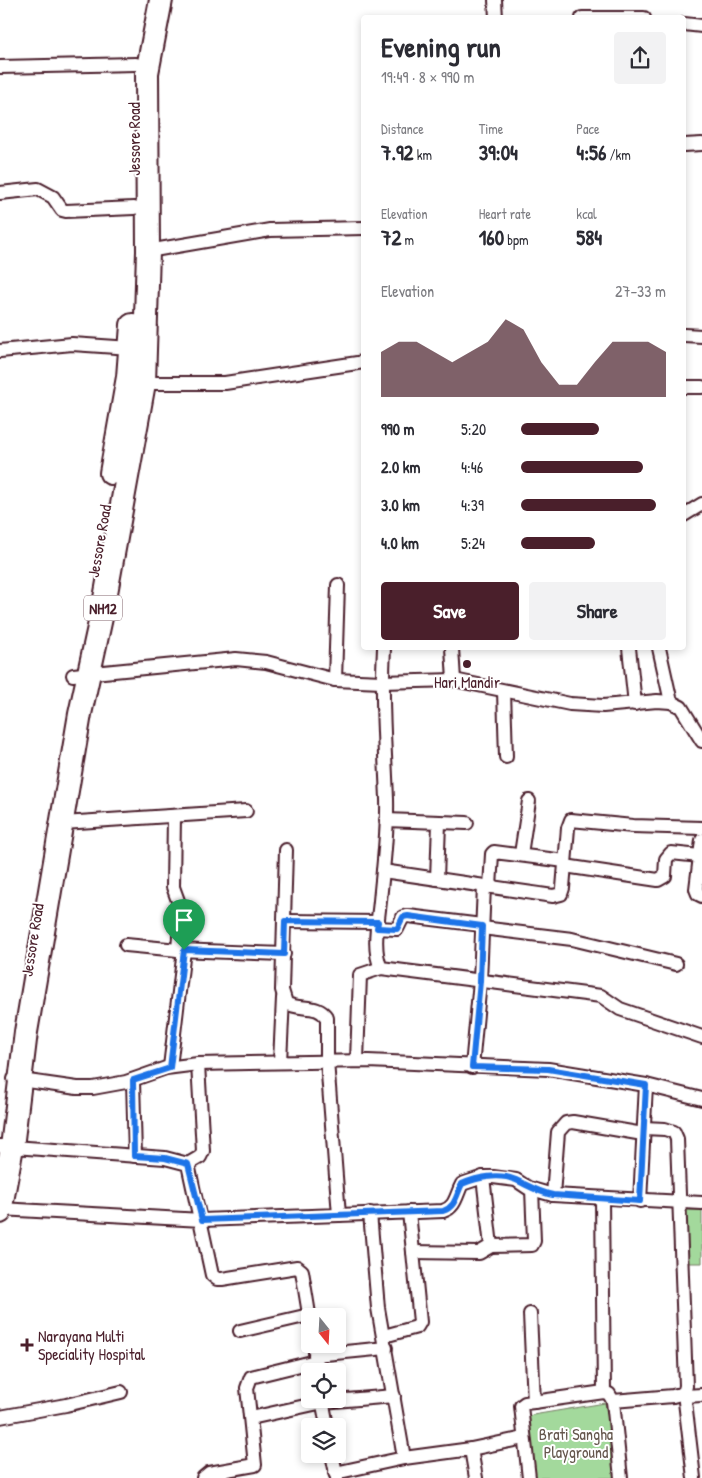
<!DOCTYPE html>
<html lang="en">
<head>
<meta charset="utf-8">
<style>
  :root { --surface:#fff; --page:#f2f2f3; --text:#2b2b33; --muted:#7c7c81; --accent:#4a1f2b }
  body { margin:0; font-family:"Patrick Hand",sans-serif; background:var(--page); color:var(--text); height:100vh; display:flex; flex-direction:column; font-size:19px; white-space:nowrap }
  * { box-sizing:border-box; margin:0 }
  p { font-size:16px; color:var(--muted) }
  .icon { flex:none; width:28px; height:28px; fill:none; stroke:currentColor; stroke-width:2; stroke-linecap:round; stroke-linejoin:round }
  .map { position:relative; flex:1; overflow:hidden }
  .drawer { position:absolute; left:361px; top:15px; width:325px; height:635px; display:flex; flex-direction:column; background:var(--surface); border-radius:5px; box-shadow:0 2px 8px #0003 }
  .drawer>* { flex:none }
  .needle { width:32px; rotate:162deg }
  .fabs { position:absolute; left:301px; top:1308px; display:grid; gap:10px }
  .fabs a { display:grid; place-items:center; width:45px; height:45px; border-radius:5px; background:var(--surface); box-shadow:0 2px 8px #0003; font-size:25px }
  .pin { position:absolute; display:grid; place-items:center; width:42px; height:42px; color:#fff; margin:-51px -21px; border-radius:50% 50% 50% 0; rotate:-45deg; box-shadow:0 0 5px #0007 }
  .pin .icon { rotate:45deg }
  .round { display:grid; place-items:center; flex:none; width:52px; height:52px; border-radius:5px; background:var(--page) }
  .headline { display:flex; align-items:center; justify-content:space-between; height:85px; padding:0 20px }
  h1 { font-size:28px; font-weight:700; line-height:38px }
  .stats { display:grid; grid-template-columns:repeat(3,1fr); gap:8px; height:85px; padding:5px 20px }
  .stats div { display:grid; align-content:center }
  .stats b { font-size:21px; font-weight:700 }
  .stats small { font-size:14px; font-weight:400 }
  .stats p { font-size:14px }
  .chart { height:140px; padding:10px 20px }
  .chart p { display:flex; justify-content:space-between }
  .chart svg { width:100%; height:90px; margin-top:5px; fill:var(--accent); opacity:.7 }
  .primary-button { display:flex; gap:10px; margin-top:auto; padding:10px 20px }
  .primary-button a { flex:1; height:58px; border-radius:5px; background:var(--accent); color:#fff; font-size:20px; font-weight:700; line-height:58px; text-align:center }
  .primary-button a+a { background:var(--page); color:var(--text) }
  ul { padding:0 20px; list-style:none; font-size:16px }
  li { display:grid; grid-template-columns:80px 60px 1fr; align-items:center; height:38px }
  li i { height:12px; border-radius:6px; background:var(--accent) }
  .map>svg:first-child { display:block }
  .green { fill:#a3d99c; stroke:#767c64 }
  .lines { fill:none; stroke-linecap:round; stroke-linejoin:round }
  .street-casing { stroke:#4a1f2b; stroke-width:16 }
  .highway-casing { stroke:#4a1f2b; stroke-width:26 }
  .street { stroke:#fff; stroke-width:12 }
  .highway { stroke:#fff; stroke-width:22 }
  .route-casing { stroke:#fff; stroke-width:10 }
  .route { stroke:#1a73e8; stroke-width:6 }
  .poi-dot { fill:#4a1f2b; stroke:#fff; stroke-width:2 }
  .labels { text-anchor:middle; dominant-baseline:central; stroke-width:4; stroke-linejoin:round; paint-order:stroke }
  .shield { fill:#fff; stroke:#80626b; stroke-width:1 }
  .shield-label { font-size:15px; font-weight:bold; fill:#4a1f2b }
  .street-label { font-size:16px; fill:#4a1f2b; stroke:#fff }
  .poi-label { font-size:16px; fill:#4a1f2b; stroke:#fff }
  .park-label { font-size:16px; fill:#65574d; stroke:#fff }
</style>
</head>
<body>
<div class="map">
<svg width="702" height="1478" viewBox="0 0 702 1478">
  <rect width="100%" height="100%" fill="#fff"/>
  <filter id="ink" filterUnits="userSpaceOnUse"><feTurbulence type="fractalNoise" baseFrequency=".02" numOctaves="2"/><feDisplacementMap in="SourceGraphic" scale="10" xChannelSelector="R" yChannelSelector="G"/><feConvolveMatrix kernelMatrix="1 2 1 2 8 2 1 2 1" color-interpolation-filters="sRGB"/></filter>
  <g filter="url(#ink)">
    <g class="green">
      <polygon points="682,1210 702,1210 702,1263 687,1263"/>
      <polygon points="605,1403 619,1478 524,1478 515,1418"/>
    </g>
    <g class="lines">
      <defs>
        <g id="street">
          <polyline points="495,0 496,18"/>
          <polyline points="582,18 644,18"/>
          <polyline points="684,24 702,26"/>
          <polyline points="0,67 136,64"/>
          <polyline points="684,145 702,144"/>
          <polyline points="0,193 38,189 53,197 62,210 66,211 134,208"/>
          <polyline points="148,251 270,230 364,228"/>
          <polyline points="684,335 702,336"/>
          <polyline points="0,351 72,344 131,348"/>
          <polyline points="144,383 225,383 364,362"/>
          <polyline points="684,387 702,387"/>
          <polyline points="684,515 702,504"/>
          <path d="M 384,648 C 381,698 385,748 387,799 C 388,833 383,867 380,901 C 378,922 372,949 381,968 L 601,996 L 620,1009 L 702,1037"/>
          <polyline points="452,648 454,680"/>
          <polyline points="629,648 635,704"/>
          <polyline points="659,648 671,702"/>
          <polyline points="73,675 236,659 266,662 335,680 382,682 454,680 570,704 603,706 657,701 671,702 681,707 702,741"/>
          <polyline points="335,680 338,585"/>
          <polyline points="504,691 506,757"/>
          <polyline points="174,817 173,887 181,909 178,950"/>
          <polyline points="386,820 467,823"/>
          <polyline points="63,823 246,811"/>
          <polyline points="702,840 696,889 698,894 702,896"/>
          <polyline points="521,854 529,801"/>
          <polyline points="565,866 658,880 665,876 666,859 671,853 700,856"/>
          <polyline points="383,871 553,896 561,894 563,888 568,828 571,820 633,826 702,828"/>
          <polyline points="437,879 439,823"/>
          <polyline points="490,887 492,854 494,852 565,861"/>
          <polyline points="285,921 378,922"/>
          <polyline points="377,928 397,929 403,917 408,916 482,925"/>
          <polyline points="482,928 572,939 676,964"/>
          <polyline points="126,945 178,950 284,954"/>
          <polyline points="357,1061 360,975 381,968"/>
          <polyline points="280,1062 283,998"/>
          <polyline points="170,1067 184,950"/>
          <polyline points="472,1067 480,981 484,886"/>
          <polyline points="14,1079 77,1088 93,1088 126,1082 166,1068 198,1064 368,1061 548,1069 646,1085 702,1099"/>
          <polyline points="133,1080 135,1156"/>
          <polyline points="0,1146 165,1158 188,1164 212,1275 217,1279 222,1279 297,1267 302,1271 310,1320"/>
          <polyline points="188,1164 200,1157 203,1151 198,1064"/>
          <polyline points="553,1195 558,1132 566,1123 573,1122 643,1134"/>
          <polyline points="602,1199 604,1392 609,1394 613,1401 621,1478"/>
          <polyline points="640,1201 646,1085"/>
          <path d="M 0,1209 L 202,1220 L 339,1215 L 327,1061 L 327,1018 C 318,1003 299,1011 286,1003 L 282,990 L 286,850"/>
          <polyline points="370,1213 378,1308 404,1458"/>
          <path d="M 339,1215 L 443,1211 C 456,1207 456,1195 462,1184 L 483,1177 L 493,1177 L 516,1180 L 528,1188 L 553,1195 L 702,1203"/>
          <polyline points="491,1246 532,1245 534,1241 532,1189"/>
          <polyline points="413,1252 479,1253 491,1246 483,1177"/>
          <polyline points="530,1314 534,1402 604,1392"/>
          <polyline points="240,1331 309,1315"/>
          <polyline points="384,1336 417,1327 420,1322 409,1212"/>
          <polyline points="314,1344 318,1371"/>
          <polyline points="315,1355 386,1348"/>
          <polyline points="684,1393 694,1478"/>
          <polyline points="685,1396 702,1395"/>
          <polyline points="322,1399 327,1426"/>
          <polyline points="613,1401 673,1396 684,1393 686,1386 677,1139 674,1132 665,1129 644,1128"/>
          <polyline points="0,1417 66,1405 121,1392"/>
          <polyline points="251,1418 323,1402 394,1396"/>
          <polyline points="471,1449 524,1438"/>
          <polyline points="332,1454 337,1478"/>
          <polyline points="335,1473 404,1458 471,1449 476,1478"/>
          <polyline points="203,1478 209,1473 255,1465 247,1388 251,1377 316,1361"/>
          <polyline points="529,1478 521,1406 525,1403 534,1402"/>
        </g>
        <g id="highway">
          <polyline points="111,473 128,377 132,325"/>
          <polyline points="0,1212 12,1147 26,1032 80,714 104,604 144,383 148,251 147,73 161,0"/>
        </g>
      </defs>
      <use href="#street" class="street-casing"/>
      <use href="#highway" class="highway-casing"/>
      <use href="#street" class="street"/>
      <use href="#highway" class="highway"/>
    </g>
  </g>
  <g class="lines" filter="url(#ink)">
    <defs>
      <path id="route" d="M 408,916 L 482,926 L 480,981 L 472,1067 L 548,1069 L 646,1085 L 640,1201 L 553,1195 C 538,1192 529,1186 516,1180 C 499,1173 478,1177 462,1184 C 456,1195 456,1207 443,1211 L 202,1220 L 188,1164 L 165,1158 L 134,1156 L 133,1080 L 170,1068 L 184,950 L 284,954 L 285,921 L 378,922 L 377,928 L 397,929 L 403,917 Z"/>
    </defs>
    <use href="#route" class="route-casing"/>
    <use href="#route" class="route"/>
  </g>
  <g class="poi-dot">
    <circle cx="467" cy="664" r="5"/>
    <path d="M24.5 1337.5h5v5h5v5h-5v5h-5v-5h-5v-5h5z"/>
  </g>
  <g class="labels">
    <rect class="shield" x="84" y="595.5" width="38" height="25" rx="4"/>
    <g class="shield-label">
      <text x="103" y="608">NH12</text>
    </g>
    <g class="street-label">
      <text transform="translate(134 139) rotate(-90)">Jessore Road</text>
      <text transform="translate(99 541) rotate(-80)">Jessore Road</text>
      <text transform="translate(32 940) rotate(-81)">Jessore Road</text>
    </g>
    <g class="poi-label">
      <text x="467" y="682">Hari Mandir</text>
      <text x="38" y="1336" text-anchor="start">Narayana Multi<tspan x="38" dy="18">Speciality Hospital</tspan></text>
    </g>
    <g class="park-label">
      <text x="576" y="1434">Brati Sangha<tspan x="576" dy="18">Playground</tspan></text>
    </g>
  </g>
</svg>
<div class="fabs">
<a><svg class="needle" viewBox="-14 -14 28 28"><path d="M0-13l5 13h-10z" fill="#e53935"/><path d="M0 13l5-13h-10z" fill="#7c7c81"/></svg></a>
<a><svg class="icon" aria-label="locate" viewBox="0 0 24 24"><circle cx="12" cy="12" r="6"/><path d="M12 2v4M12 18v4M2 12h4M18 12h4"/></svg></a>
<a><svg class="icon" aria-label="layers" viewBox="0 0 24 24"><path d="M12 4l9 5-9 5-9-5zM3 14l9 5 9-5"/></svg></a>
</div>
<div class="pin" style="left:184px;top:950px;background:#1e9e55"><svg class="icon" aria-label="arrive" viewBox="0 0 24 24"><path d="M6 21V4h12l-3 4 3 4H6"/></svg></div>
<section class="drawer">
<div class="headline"><div><h1>Evening run</h1><p>19:49 · 8 × 990 m</p></div><a class="round"><svg class="icon" aria-label="share" viewBox="0 0 24 24"><path d="M12 15V3M7 8l5-5 5 5M5 13v7h14v-7"/></svg></a></div>
<div class="stats">
<div><p>Distance</p><b>7.92<small> km</small></b></div>
<div><p>Time</p><b>39:04</b></div>
<div><p>Pace</p><b>4:56<small> /km</small></b></div>
</div>
<div class="stats">
<div><p>Elevation</p><b>72<small> m</small></b></div>
<div><p>Heart rate</p><b>160<small> bpm</small></b></div>
<div><p>kcal</p><b>584</b></div>
</div>
<div class="chart"><p><span>Elevation</span>27–33 m</p>
<svg viewBox="0 0 160 44" preserveAspectRatio="none"><path d="M0 44V22L10 17L20 17L30 22L40 27L50 22L60 17L70 6L80 11L90 27L100 38L110 38L120 27L130 17L140 17L150 17L160 22V44z"/></svg>
</div>
<ul>
<li><b>990 m</b>5:20<i style="width:54%"></i></li>
<li><b>2.0 km</b>4:46<i style="width:84%"></i></li>
<li><b>3.0 km</b>4:39<i style="width:93%"></i></li>
<li><b>4.0 km</b>5:24<i style="width:51%"></i></li>
</ul>
<div class="primary-button"><a>Save</a><a>Share</a></div>
</section>
</div>
</body>
</html>
